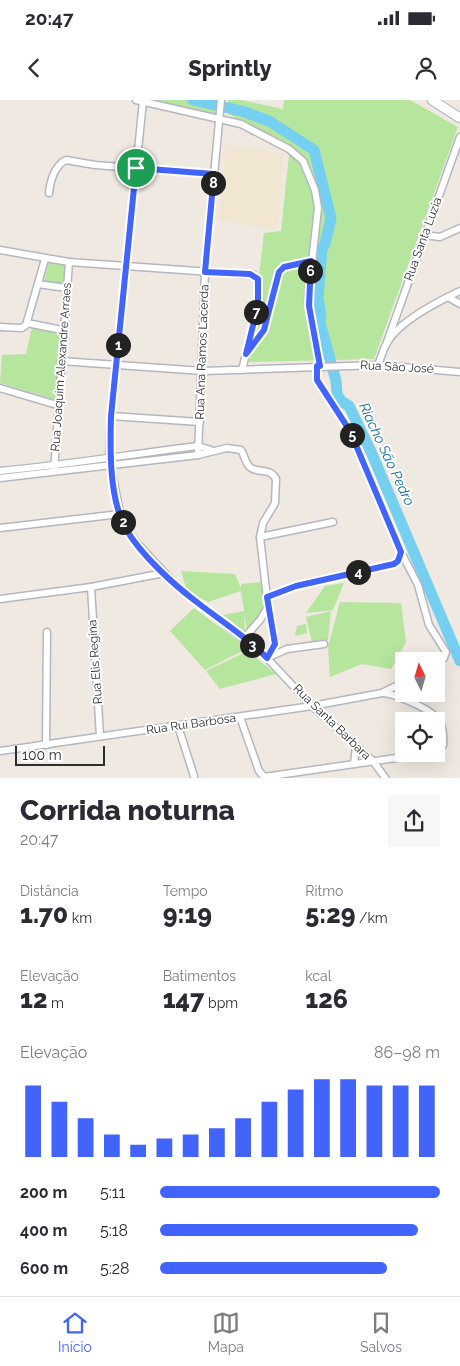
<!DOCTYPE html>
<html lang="pt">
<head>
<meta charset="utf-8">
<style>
  :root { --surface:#fff; --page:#f7f7f7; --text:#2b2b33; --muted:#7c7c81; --line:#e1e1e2; --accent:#4264fb }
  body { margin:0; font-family:Raleway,sans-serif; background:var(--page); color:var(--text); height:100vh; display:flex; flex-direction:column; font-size:19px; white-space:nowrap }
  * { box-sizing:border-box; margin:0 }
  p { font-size:16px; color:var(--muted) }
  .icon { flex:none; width:28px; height:28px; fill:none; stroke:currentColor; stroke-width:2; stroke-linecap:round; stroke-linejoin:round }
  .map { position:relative; height:678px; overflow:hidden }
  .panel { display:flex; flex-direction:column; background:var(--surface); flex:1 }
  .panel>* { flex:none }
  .needle { width:32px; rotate:355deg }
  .fabs { position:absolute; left:395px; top:552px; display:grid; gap:10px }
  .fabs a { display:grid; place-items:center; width:50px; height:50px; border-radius:0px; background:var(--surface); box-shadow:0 5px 20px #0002; font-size:25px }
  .scale { position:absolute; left:15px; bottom:12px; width:90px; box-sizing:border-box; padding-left:5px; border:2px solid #2e2e2e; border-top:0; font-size:14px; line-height:18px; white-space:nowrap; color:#2e2e2e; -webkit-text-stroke:4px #fff; paint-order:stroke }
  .pin { position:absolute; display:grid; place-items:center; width:42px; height:42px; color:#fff; margin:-21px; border:2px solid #fff; border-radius:50%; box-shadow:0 1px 5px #0007 }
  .km { position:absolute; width:25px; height:25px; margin:-12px; border-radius:50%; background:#222; color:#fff; font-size:14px; line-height:25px; text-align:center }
  .round { display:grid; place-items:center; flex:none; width:52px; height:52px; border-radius:0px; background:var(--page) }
  .overview { display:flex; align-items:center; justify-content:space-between; height:85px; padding:0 20px }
  h1 { font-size:28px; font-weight:800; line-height:38px }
  .metrics { display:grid; grid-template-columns:repeat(3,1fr); gap:8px; height:85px; padding:5px 20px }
  .metrics div { display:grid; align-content:center }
  .metrics b { font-size:25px; font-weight:800 }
  .metrics small { font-size:14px; font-weight:400 }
  .metrics p { font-size:14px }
  .chart { height:140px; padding:10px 20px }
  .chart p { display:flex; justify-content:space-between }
  .chart svg { width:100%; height:90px; margin-top:5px; stroke:var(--accent); stroke-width:6 }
  ul { padding:0 20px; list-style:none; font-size:16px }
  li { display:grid; grid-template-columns:80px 60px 1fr; align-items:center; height:38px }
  li i { height:12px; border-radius:6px; background:var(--accent) }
  .status { display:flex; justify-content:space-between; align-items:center; height:35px; padding:0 25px; background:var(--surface); direction:ltr }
  .status svg { height:14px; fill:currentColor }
  header { display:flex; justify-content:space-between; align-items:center; height:65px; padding:0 20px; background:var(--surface); font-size:22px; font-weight:800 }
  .tabs { display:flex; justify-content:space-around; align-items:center; height:70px; border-top:1px solid var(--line); background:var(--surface); font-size:14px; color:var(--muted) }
  .tabs a { display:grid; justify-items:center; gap:2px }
  .tabs .active { color:var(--accent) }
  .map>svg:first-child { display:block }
  .education { fill:#f0e6d1 }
  .green { fill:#b6e59e }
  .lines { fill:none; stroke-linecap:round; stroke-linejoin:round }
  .river { stroke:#75cff0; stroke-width:11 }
  .minor-casing { stroke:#b4b7c1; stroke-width:9 }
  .secondary-casing { stroke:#b4b7c1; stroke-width:11 }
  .minor { stroke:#fff; stroke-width:6 }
  .secondary { stroke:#fff; stroke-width:9 }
  .route-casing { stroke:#fff; stroke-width:10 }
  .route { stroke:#4264fb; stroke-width:6 }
  .labels { text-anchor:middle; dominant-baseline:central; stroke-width:4; stroke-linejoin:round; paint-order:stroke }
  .street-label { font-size:12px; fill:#2e2e2e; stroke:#fff }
  .water-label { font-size:14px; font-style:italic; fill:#0d6fa3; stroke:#fff }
</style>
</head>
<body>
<div class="status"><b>20:47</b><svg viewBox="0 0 49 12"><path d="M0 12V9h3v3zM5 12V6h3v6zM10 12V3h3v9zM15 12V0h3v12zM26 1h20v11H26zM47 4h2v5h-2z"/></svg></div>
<header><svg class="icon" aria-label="back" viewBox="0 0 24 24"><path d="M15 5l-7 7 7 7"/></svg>Sprintly<svg class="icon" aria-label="person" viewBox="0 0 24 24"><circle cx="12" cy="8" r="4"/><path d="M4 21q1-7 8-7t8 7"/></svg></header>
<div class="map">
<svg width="460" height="679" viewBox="0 0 460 679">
  <rect width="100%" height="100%" fill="#efe9e1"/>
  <polygon class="education" points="226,44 284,54 278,129 219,121"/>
  <g class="green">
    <polygon points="147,0 217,0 216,14"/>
    <polygon points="228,0 241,0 283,9 284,0 410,0 458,27 374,259 249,262 264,133 281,131 290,45 228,14"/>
    <polygon points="49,162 66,165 63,184 44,181"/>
    <polygon points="32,227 60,233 56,300 0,283 2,255 26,254"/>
    <path d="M 181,471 L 235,474 L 241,488 L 241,484 L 262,482 C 266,509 267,510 247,530 L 244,514 L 245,534 L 223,515 L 244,511 L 241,491 L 208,502 L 187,491 Z"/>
    <polygon points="344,483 333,510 306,513 325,486"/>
    <polygon points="340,502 401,503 406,542 391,569 362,564 330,577 328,547"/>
    <polygon points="194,508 248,548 205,570 170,531"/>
    <polygon points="331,511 328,540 312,542 306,517"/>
    <polygon points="306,524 307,533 295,536 297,526"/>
    <polygon points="248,551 276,574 220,589 206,571"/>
  </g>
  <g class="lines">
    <polyline class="river" points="193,0 242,11 269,21 314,50 331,118 325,144 322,148 318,199 321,216 320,223 336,281 337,294 341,301 349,306 372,354 460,561"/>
    <defs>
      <g id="minor">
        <polyline points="136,0 241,24 289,49 303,61 315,90 318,108 308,199 320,266"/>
        <polyline points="143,1 111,316 109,357 119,408 126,429 137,443 176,485 263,554 312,606 373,661 386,679"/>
        <path d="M 49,93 C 50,81 55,65 66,60 L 95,65 L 214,74"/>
        <polyline points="424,135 440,137 460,128"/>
        <path d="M 0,150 L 69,162 L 254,175 C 267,186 249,238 246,254"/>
        <polyline points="38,184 66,188"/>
        <polyline points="448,197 460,204"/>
        <polyline points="27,223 62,230"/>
        <polyline points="0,227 22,228 26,225 45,159"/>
        <polyline points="387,242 460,37"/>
        <polyline points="61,261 203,271 378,265 460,272"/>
        <path d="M 378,265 C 381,258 383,249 387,243 C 398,222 439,201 460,191"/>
        <polyline points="242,270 246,254 264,230 279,172 284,167 311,161"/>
        <polyline points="0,288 57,305"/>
        <polyline points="111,316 200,322"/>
        <polyline points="198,355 205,172 221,0"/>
        <path d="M 0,371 C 66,365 132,354 198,346 L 211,350"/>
        <polyline points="54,371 69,162"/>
        <path d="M 0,378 L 198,355 L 227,348 L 241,350 C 245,356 245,364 251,368 C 260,373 270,368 276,379 L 275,403 L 263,423 L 260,437 L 268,507 L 275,540 L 274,548 L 267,558 L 287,549 L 324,544"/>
        <polyline points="0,428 120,414"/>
        <polyline points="260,437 333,422"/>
        <polyline points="401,452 418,485 429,525 446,552 444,558 436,564"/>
        <polyline points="91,487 100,636"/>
        <polyline points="267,497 296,486 394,464 398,461 401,452 350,331 317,280 317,266"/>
        <polyline points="0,499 91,487 164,473"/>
        <polyline points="244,538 260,520 268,507"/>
        <path d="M 383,593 C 396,594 428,608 437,618 C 443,625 444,637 443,645 L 436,652"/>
        <polyline points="240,617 259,671 264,677 424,654"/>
        <polyline points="178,626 194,676"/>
        <polyline points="46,645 47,532"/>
        <polyline points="0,651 312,606 382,593 404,582"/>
        <polyline points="354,664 356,646"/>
      </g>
      <polyline id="secondary" points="432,0 460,18"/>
    </defs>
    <use href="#minor" class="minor-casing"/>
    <use href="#secondary" class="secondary-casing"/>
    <use href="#minor" class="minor"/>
    <use href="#secondary" class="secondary"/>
  </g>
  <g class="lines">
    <defs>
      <path id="route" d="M 136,68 L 214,74 L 205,172 L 250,174 L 258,179 L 258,205 L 246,254 L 264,230 L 279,172 L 284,167 L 311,161 L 309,206 L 320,266 L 317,266 L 317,280 L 350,331 L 401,452 L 398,461 L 394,464 L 296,486 L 267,497 L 275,544 L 267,558 C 247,537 221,521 198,503 C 174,485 141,455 126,429 C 109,399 110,349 111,316 Z"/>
    </defs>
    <use href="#route" class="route-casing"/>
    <use href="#route" class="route"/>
  </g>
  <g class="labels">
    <g class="street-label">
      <text transform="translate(423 139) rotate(-70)">Rua Santa Luzia</text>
      <text transform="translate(202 252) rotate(-88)">Rua Ana Ramos Lacerda</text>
      <text transform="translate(61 267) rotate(-86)">Rua Joaquim Alexandre Arraes</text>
      <text transform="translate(397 267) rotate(3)">Rua São José</text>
      <text transform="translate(95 562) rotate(-94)">Rua Elis Regina</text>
      <text transform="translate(332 622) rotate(44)">Rua Santa Barbara</text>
      <text transform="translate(191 624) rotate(-8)">Rua Rui Barbosa</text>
    </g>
    <g class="water-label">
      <text transform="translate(387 354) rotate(65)">Riacho São Pedro</text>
    </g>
  </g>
</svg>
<div class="fabs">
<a><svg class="needle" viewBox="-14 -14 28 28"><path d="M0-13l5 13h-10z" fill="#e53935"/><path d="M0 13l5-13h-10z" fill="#7c7c81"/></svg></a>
<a><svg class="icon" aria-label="locate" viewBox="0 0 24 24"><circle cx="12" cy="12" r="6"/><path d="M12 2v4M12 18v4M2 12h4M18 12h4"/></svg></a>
</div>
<div class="scale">100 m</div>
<div class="pin" style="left:136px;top:68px;background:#1e9e55"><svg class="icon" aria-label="arrive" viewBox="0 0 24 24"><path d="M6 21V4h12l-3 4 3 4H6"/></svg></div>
<b class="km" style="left:118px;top:245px">1</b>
<b class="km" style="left:123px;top:422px">2</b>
<b class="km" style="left:252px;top:545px">3</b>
<b class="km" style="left:358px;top:472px">4</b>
<b class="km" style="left:352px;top:335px">5</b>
<b class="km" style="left:310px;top:171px">6</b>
<b class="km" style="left:256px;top:212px">7</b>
<b class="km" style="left:213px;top:83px">8</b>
</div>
<section class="panel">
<div class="overview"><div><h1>Corrida noturna</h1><p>20:47</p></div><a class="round"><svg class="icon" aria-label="share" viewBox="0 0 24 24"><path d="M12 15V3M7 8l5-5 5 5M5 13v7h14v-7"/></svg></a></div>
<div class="metrics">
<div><p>Distância</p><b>1.70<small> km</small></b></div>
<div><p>Tempo</p><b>9:19</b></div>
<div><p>Ritmo</p><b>5:29<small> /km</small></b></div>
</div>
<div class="metrics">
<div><p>Elevação</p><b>12<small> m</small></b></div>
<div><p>Batimentos</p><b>147<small> bpm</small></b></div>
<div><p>kcal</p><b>126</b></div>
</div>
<div class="chart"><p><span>Elevação</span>86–98 m</p>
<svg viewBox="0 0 160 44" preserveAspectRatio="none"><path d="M5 44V9M15 44V17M25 44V25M35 44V33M45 44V38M55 44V35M65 44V33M75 44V30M85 44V25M95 44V17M105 44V11M115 44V6M125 44V6M135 44V9M145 44V9M155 44V9"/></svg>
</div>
<ul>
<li><b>200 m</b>5:11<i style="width:100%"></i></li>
<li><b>400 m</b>5:18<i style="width:92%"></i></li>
<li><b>600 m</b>5:28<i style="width:81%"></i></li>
</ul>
</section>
<nav class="tabs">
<a class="active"><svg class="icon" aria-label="home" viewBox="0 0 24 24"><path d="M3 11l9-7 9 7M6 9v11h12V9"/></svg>Início</a>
<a><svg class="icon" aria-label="map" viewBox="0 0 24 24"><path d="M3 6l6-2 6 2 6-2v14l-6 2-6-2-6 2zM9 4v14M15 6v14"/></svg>Mapa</a>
<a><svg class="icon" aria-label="saved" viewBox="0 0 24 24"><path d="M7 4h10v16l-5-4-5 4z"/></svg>Salvos</a>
</nav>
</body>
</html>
